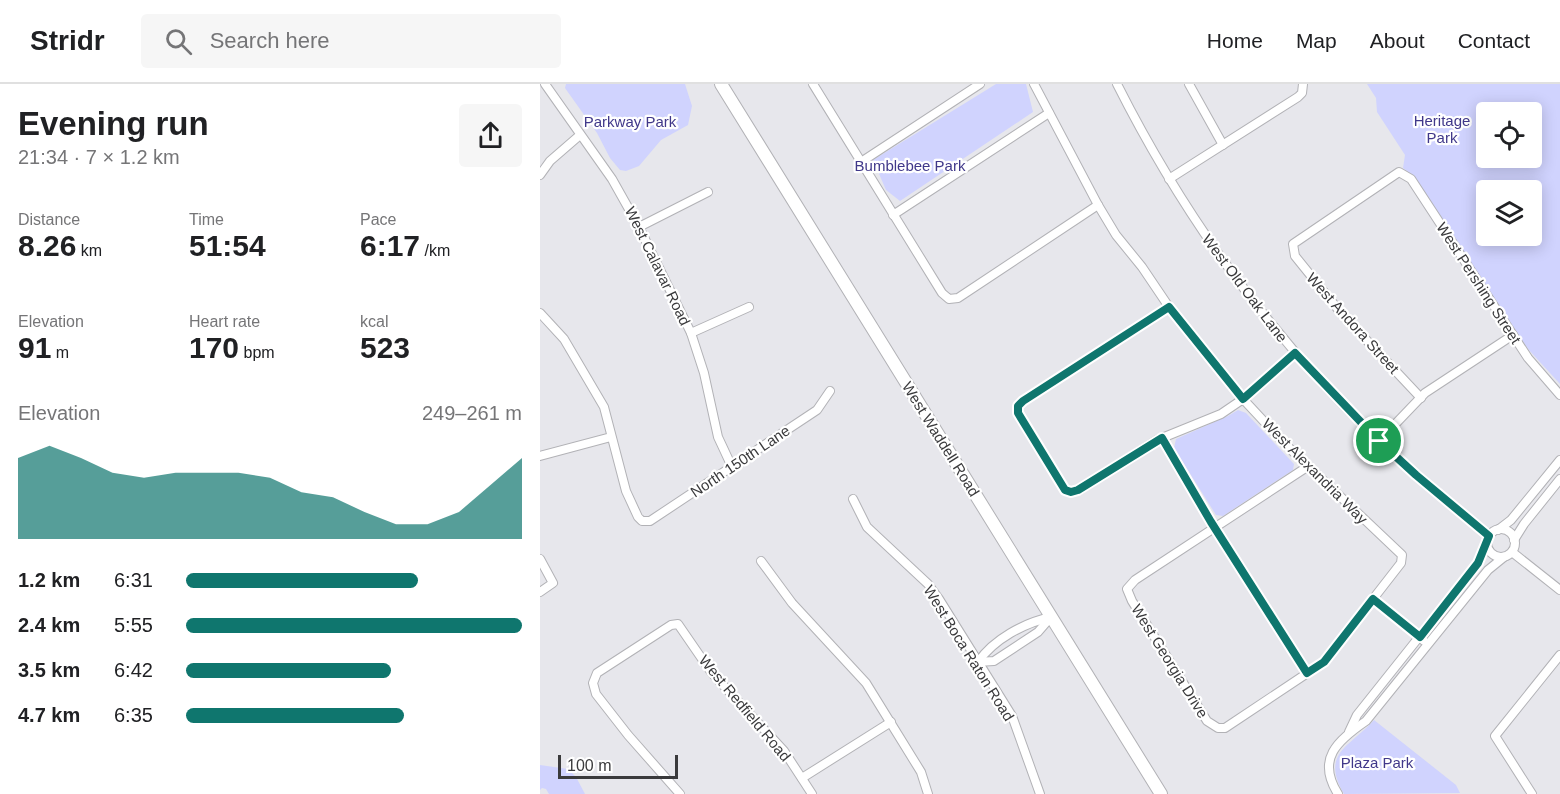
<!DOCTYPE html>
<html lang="en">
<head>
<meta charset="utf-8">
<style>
  :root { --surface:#fff; --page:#f6f6f6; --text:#202124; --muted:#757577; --line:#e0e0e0; --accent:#0f766e }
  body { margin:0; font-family:Helvetica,sans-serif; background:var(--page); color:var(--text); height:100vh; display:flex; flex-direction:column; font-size:22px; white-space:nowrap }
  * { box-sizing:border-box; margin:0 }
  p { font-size:20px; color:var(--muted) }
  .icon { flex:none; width:33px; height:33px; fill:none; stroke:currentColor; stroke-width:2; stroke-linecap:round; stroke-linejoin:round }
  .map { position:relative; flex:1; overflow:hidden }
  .panel { display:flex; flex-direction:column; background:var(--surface); width:540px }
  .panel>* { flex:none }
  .tools { position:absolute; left:936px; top:18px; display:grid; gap:12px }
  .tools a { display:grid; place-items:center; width:66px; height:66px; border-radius:6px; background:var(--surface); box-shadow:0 3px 15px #0003; font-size:30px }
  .scale { position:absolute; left:18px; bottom:15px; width:120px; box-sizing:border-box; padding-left:6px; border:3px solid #3a3a3c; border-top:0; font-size:16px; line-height:21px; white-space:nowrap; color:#3a3a3c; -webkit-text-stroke:4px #fff; paint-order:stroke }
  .pin { position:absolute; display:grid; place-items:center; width:51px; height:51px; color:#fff; margin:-26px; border:3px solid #fff; border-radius:50%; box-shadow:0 2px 6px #0007 }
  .round { display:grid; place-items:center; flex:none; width:63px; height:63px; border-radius:6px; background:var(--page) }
  .summary { display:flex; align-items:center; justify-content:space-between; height:102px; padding:0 18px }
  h1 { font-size:33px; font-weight:700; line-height:45px }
  .metrics { display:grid; grid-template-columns:repeat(3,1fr); gap:9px; height:102px; padding:6px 18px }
  .metrics div { display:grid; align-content:center }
  .metrics b { font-size:30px; font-weight:700 }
  .metrics small { font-size:16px; font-weight:400 }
  .metrics p { font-size:16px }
  .chart { height:168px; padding:12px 18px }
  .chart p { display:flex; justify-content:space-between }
  .chart svg { width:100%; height:108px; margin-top:6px; fill:var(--accent); opacity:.7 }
  ul { padding:0 18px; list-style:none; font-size:20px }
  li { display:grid; grid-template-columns:96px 72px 1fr; align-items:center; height:45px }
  li i { height:15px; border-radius:8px; background:var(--accent) }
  header { display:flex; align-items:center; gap:36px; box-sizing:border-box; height:84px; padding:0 30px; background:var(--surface); border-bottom:2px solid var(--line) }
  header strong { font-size:28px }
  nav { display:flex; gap:33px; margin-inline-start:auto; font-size:21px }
  .search { width:420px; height:54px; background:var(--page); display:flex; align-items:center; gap:15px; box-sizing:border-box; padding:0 21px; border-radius:6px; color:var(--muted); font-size:22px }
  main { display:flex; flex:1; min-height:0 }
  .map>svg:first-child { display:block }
  .green { fill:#d0d3fe; fill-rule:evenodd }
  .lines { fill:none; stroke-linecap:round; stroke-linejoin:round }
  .minor-casing { stroke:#b2b2b6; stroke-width:10 }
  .secondary-casing { stroke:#b2b2b6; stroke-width:14 }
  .minor { stroke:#fff; stroke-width:8 }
  .secondary { stroke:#fff; stroke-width:12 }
  .route-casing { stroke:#fff; stroke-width:12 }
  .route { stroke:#0f766e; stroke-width:8 }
  .labels { text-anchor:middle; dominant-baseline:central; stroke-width:4.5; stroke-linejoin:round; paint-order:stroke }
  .park-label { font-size:15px; fill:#40388a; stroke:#fff }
  .street-label { font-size:15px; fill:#3a3a3c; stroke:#fff }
</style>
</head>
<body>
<header>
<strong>Stridr</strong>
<div class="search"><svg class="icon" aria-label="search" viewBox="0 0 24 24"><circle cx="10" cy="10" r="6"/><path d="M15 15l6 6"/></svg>Search here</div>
<nav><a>Home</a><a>Map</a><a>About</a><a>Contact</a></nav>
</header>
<main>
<section class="panel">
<div class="summary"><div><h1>Evening run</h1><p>21:34 · 7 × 1.2 km</p></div><a class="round"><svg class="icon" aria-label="share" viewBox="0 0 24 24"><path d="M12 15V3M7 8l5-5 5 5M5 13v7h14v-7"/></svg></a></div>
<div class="metrics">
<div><p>Distance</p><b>8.26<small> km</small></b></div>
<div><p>Time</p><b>51:54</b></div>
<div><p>Pace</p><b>6:17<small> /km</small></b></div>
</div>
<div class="metrics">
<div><p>Elevation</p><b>91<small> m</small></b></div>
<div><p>Heart rate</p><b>170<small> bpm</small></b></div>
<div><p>kcal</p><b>523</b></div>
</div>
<div class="chart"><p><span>Elevation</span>249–261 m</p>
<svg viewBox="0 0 160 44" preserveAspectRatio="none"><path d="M0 44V11L10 6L20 11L30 17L40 19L50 17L60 17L70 17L80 19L90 25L100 27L110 33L120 38L130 38L140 33L150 22L160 11V44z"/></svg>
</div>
<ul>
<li><b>1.2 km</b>6:31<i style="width:69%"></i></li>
<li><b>2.4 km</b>5:55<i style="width:100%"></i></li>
<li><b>3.5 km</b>6:42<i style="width:61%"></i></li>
<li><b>4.7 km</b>6:35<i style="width:65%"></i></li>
</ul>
</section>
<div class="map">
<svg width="1020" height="710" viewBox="0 0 1020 710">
  <rect width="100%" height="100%" fill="#e7e7ec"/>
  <g class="green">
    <polygon points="26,0 145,0 152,22 148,41 121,56 99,82 86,87 80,86 70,74 57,49 25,4"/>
    <polygon points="456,0 486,0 493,28 360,117 346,106 333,76"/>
    <path d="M 827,0 L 1020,0 L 1020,300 L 988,265 L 874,93 L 863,84 L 865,71 L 837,28 L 836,14 ZM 946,28 L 992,28 L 992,74 L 946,74 ZM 946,106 L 992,106 L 992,152 L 946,152 Z"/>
    <polygon points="698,326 706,329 754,380 753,386 683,432 676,431 634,364 636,355 688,332"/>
    <path d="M 834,636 L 916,701 L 920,709 L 804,710 C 780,669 810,663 834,636 Z"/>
    <polygon points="0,681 28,685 36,693 45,710 9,710 6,705 2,704 0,706"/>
  </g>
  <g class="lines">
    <defs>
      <g id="minor">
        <polyline points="5,0 72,95 99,143 151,249 164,289 178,353 192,383"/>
        <polyline points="273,0 402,209 409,215 418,214 558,121"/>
        <polyline points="494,0 558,121 576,151 602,183 629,223 703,315 746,361 862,471 861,479 784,578 685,644 678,644 667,637 592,517 587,505 595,496 767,383"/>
        <path d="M 577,0 C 644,133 732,254 839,357 C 874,390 912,421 949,452"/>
        <polyline points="649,0 683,61"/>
        <polyline points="321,78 440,0"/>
        <polyline points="0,91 10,77 40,51"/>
        <polyline points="629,95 758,13 762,9 763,0"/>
        <polyline points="353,131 509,29"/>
        <polyline points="99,143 168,108"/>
        <polyline points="629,223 483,317 478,323 478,329 525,406 531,408 539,406 617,356 681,330 703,315 755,269"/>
        <polyline points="0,229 24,255 64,323 86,407 98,433 102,437 110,437 277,326 290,307"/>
        <polyline points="151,249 209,223"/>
        <polyline points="881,314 801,229 755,172 753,160 859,88 871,95 988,274 1020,311"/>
        <polyline points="622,354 675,445 767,589"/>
        <polyline points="839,357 885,309 973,251"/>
        <polyline points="0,372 71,353"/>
        <polyline points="313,415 327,443 388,500 399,515 472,632 500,710"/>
        <circle cx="961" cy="459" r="14"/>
        <polyline points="958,446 971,436 1020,376"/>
        <polyline points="974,456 984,440 1020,395"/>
        <polyline points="972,468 1020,506"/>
        <polyline points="0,475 13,499 0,508"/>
        <polyline points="221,477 252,519 326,599 381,688 388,710"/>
        <polyline points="833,515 884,557"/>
        <polyline points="438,578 454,577 498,548 511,533"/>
        <path d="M 438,578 C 454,555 484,539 511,533"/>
        <polyline points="809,648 817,631 938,479 947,458"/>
        <polyline points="262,694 351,638"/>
        <polyline points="140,710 88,651 56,610 53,599 57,589 131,541 138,540 171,588 244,667 272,710"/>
        <path d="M 798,710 C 776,675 797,657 826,637 L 948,486 L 964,473"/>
        <polyline points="992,710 955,652 1020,571"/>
      </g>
      <polyline id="secondary" points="181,0 621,710"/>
    </defs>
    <use href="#minor" class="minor-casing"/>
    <use href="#secondary" class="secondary-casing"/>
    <use href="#minor" class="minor"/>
    <use href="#secondary" class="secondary"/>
  </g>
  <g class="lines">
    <defs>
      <polygon id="route" points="629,223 703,315 755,269 839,357 876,391 949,452 938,479 880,553 833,515 784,578 767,589 671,438 622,354 538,406 531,408 525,406 478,329 478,322 483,317"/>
    </defs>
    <use href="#route" class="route-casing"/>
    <use href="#route" class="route"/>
  </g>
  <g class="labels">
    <g class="park-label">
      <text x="902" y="36">Heritage<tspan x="902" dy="17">Park</tspan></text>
      <text x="90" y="37">Parkway Park</text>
      <text x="370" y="81">Bumblebee Park</text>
      <text x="837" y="678">Plaza Park</text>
    </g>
    <g class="street-label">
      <text transform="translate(118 182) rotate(64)">West Calavar Road</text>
      <text transform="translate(939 199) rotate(57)">West Pershing Street</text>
      <text transform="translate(705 204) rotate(53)">West Old Oak Lane</text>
      <text transform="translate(813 239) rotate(48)">West Andora Street</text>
      <text transform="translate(401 355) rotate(58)">West Waddell Road</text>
      <text transform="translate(200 377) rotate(-34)">North 150th Lane</text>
      <text transform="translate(775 387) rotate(45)">West Alexandria Way</text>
      <text transform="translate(429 569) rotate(58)">West Boca Raton Road</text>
      <text transform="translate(630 577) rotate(58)">West Georgia Drive</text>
      <text transform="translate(205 624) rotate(50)">West Redfield Road</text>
    </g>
  </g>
</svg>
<div class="tools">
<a><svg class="icon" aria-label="locate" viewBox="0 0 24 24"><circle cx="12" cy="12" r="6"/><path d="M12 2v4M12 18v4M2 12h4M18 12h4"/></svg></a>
<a><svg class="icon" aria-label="layers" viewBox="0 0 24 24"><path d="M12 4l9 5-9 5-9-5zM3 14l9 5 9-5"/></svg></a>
</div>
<div class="scale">100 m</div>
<div class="pin" style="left:839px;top:357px;background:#1e9e55"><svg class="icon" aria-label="arrive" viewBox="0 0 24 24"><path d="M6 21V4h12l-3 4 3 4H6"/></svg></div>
</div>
</main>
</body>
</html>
